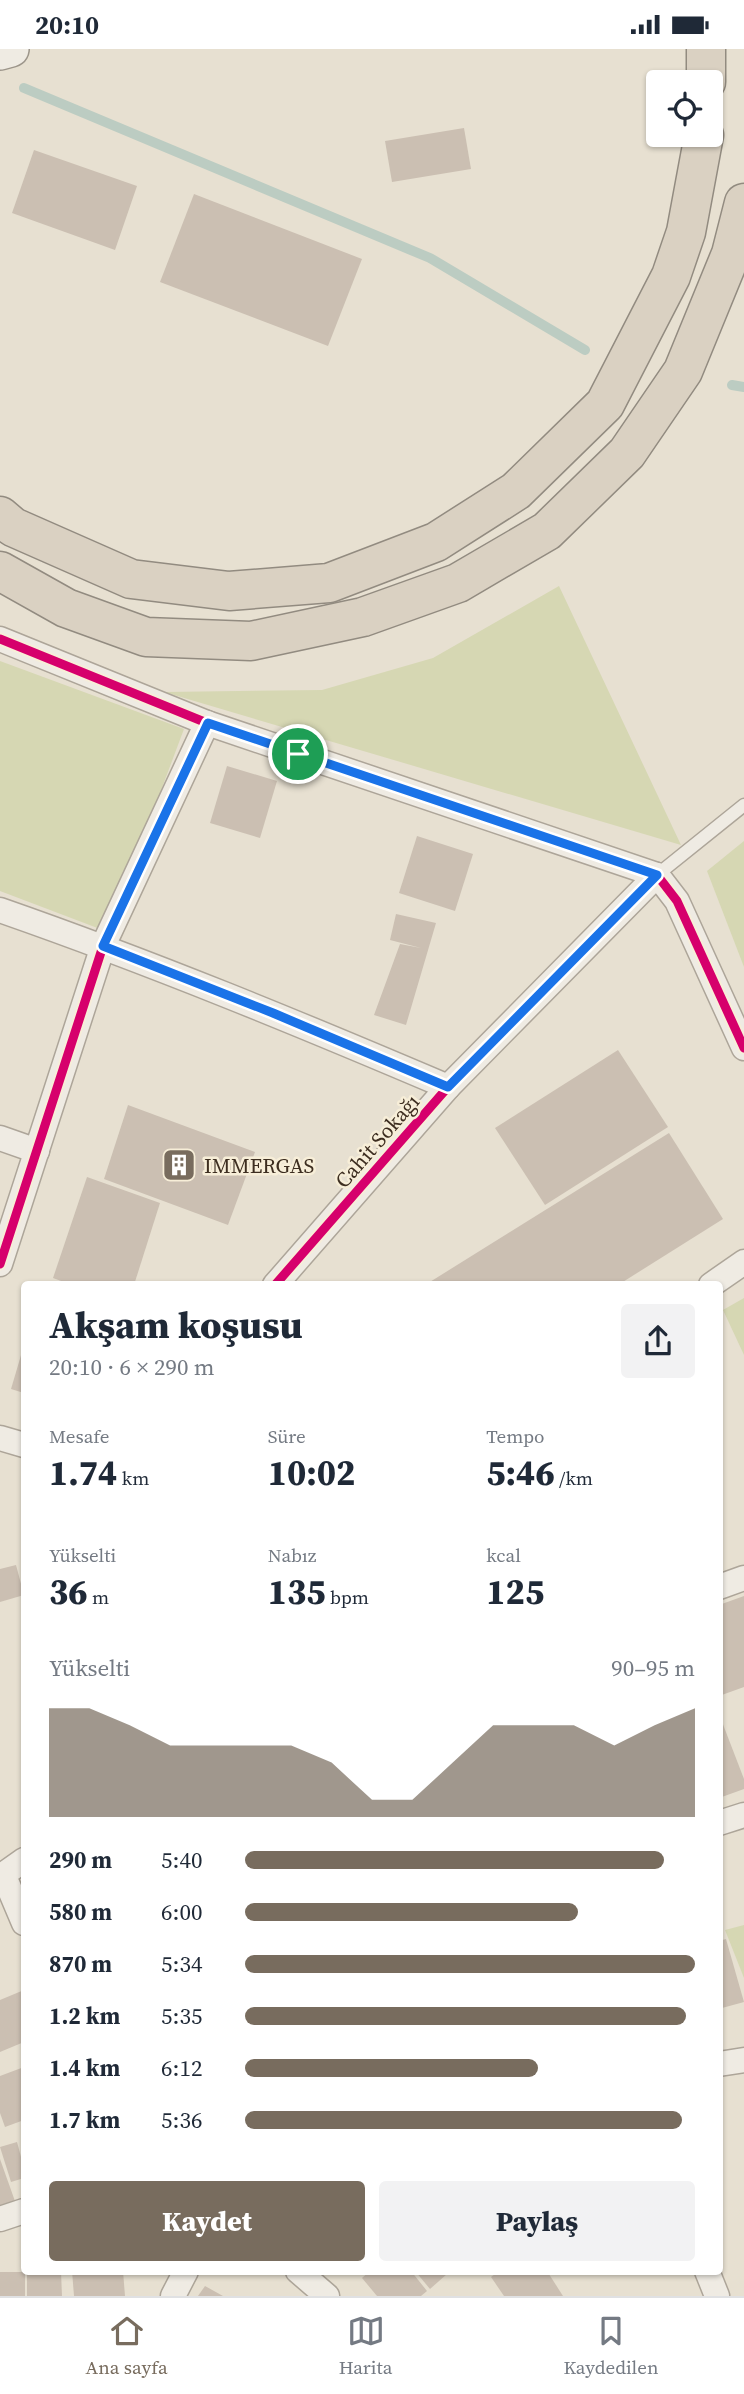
<!DOCTYPE html>
<html lang="tr">
<head>
<meta charset="utf-8">
<style>
  :root { --surface:#fff; --page:#f2f2f3; --text:#1f2937; --muted:#747a83; --line:#e0e1e3; --accent:#786c5e }
  body { margin:0; font-family:"Source Serif 4",serif; background:var(--page); color:var(--text); height:100vh; display:flex; flex-direction:column; font-size:26px; white-space:nowrap }
  * { box-sizing:border-box; margin:0 }
  p { font-size:23px; color:var(--muted) }
  .icon { flex:none; width:38px; height:38px; fill:none; stroke:currentColor; stroke-width:2; stroke-linecap:round; stroke-linejoin:round }
  .map { position:relative; flex:1; overflow:hidden }
  .sheet { position:absolute; left:21px; top:1232px; width:702px; height:994px; display:flex; flex-direction:column; background:var(--surface); border-radius:7px; box-shadow:0 2px 5px #0004 }
  .sheet>* { flex:none }
  .fabs { position:absolute; left:646px; top:21px; display:grid; gap:14px }
  .fabs a { display:grid; place-items:center; width:77px; height:77px; border-radius:7px; background:var(--surface); box-shadow:0 2px 5px #0004; font-size:35px }
  .pin { position:absolute; display:grid; place-items:center; width:60px; height:60px; color:#fff; margin:-30px; border:4px solid #fff; border-radius:50%; box-shadow:0 2px 7px #0007 }
  .round { display:grid; place-items:center; flex:none; width:74px; height:74px; border-radius:7px; background:var(--page) }
  .head { display:flex; align-items:center; justify-content:space-between; height:119px; padding:0 28px }
  h1 { font-size:38px; font-weight:800; line-height:52px }
  .stats { display:grid; grid-template-columns:repeat(3,1fr); gap:10px; height:119px; padding:7px 28px }
  .stats div { display:grid; align-content:center }
  .stats b { font-size:35px; font-weight:800 }
  .stats small { font-size:19px; font-weight:400 }
  .stats p { font-size:19px }
  .chart { height:196px; padding:14px 28px }
  .chart p { display:flex; justify-content:space-between }
  .chart svg { width:100%; height:126px; margin-top:7px; fill:var(--accent); opacity:.7 }
  .cta { display:flex; gap:14px; margin-top:auto; padding:14px 28px }
  .cta a { flex:1; height:80px; border-radius:7px; background:var(--accent); color:#fff; font-size:28px; font-weight:800; line-height:80px; text-align:center }
  .cta a+a { background:var(--page); color:var(--text) }
  ul { padding:0 28px; list-style:none; font-size:23px }
  li { display:grid; grid-template-columns:112px 84px 1fr; align-items:center; height:52px }
  li i { height:18px; border-radius:9px; background:var(--accent) }
  .status { display:flex; justify-content:space-between; align-items:center; height:49px; padding:0 35px; background:var(--surface); direction:ltr }
  .status svg { height:19px; fill:currentColor }
  .tabs { display:flex; justify-content:space-around; align-items:center; height:98px; border-top:2px solid var(--line); background:var(--surface); font-size:19px; color:var(--muted) }
  .tabs a { display:grid; justify-items:center; gap:4px }
  .tabs .current { color:var(--accent) }
  .map>svg:first-child { display:block }
  .green { fill:#d6d7b3 }
  .lines { fill:none; stroke-linecap:round; stroke-linejoin:round }
  .stream { stroke:#bcccc2; stroke-width:10 }
  .building { fill:#cbbfb2 }
  .lane-casing { stroke:#ada599; stroke-width:15 }
  .street-casing { stroke:#ada599; stroke-width:27 }
  .secondary-casing { stroke:#9c958a; stroke-width:38 }
  .highway-casing { stroke:#928b80; stroke-width:41 }
  .lane { stroke:#efebe3; stroke-width:12 }
  .street { stroke:#efebe3; stroke-width:24 }
  .secondary { stroke:#efebe3; stroke-width:35 }
  .highway { stroke:#dad1c2; stroke-width:38 }
  .cycleway-casing { stroke:#f7eed8; stroke-width:13 }
  .cycleway { stroke:#d6006c; stroke-width:9 }
  .route-casing { stroke:#fff; stroke-width:14 }
  .route { stroke:#1a73e8; stroke-width:9 }
  .labels { text-anchor:middle; dominant-baseline:central; stroke-width:5; stroke-linejoin:round; paint-order:stroke }
  .street-label { font-size:21px; fill:#3d2e20; stroke:#f7eed8 }
  .poi-label { font-size:21px; fill:#3d2e20; stroke:#f7eed8; text-anchor:start }
</style>
</head>
<body>
<div class="status"><b>20:10</b><svg viewBox="0 0 49 12"><path d="M0 12V9h3v3zM5 12V6h3v6zM10 12V3h3v9zM15 12V0h3v12zM26 1h20v11H26zM47 4h2v5h-2z"/></svg></div>
<div class="map">
<svg width="744" height="2247" viewBox="0 0 744 2247">
  <rect width="100%" height="100%" fill="#e7e0d1"/>
  <g class="green">
    <polygon points="559,537 681,796 164,643 322,641 433,609"/>
    <polygon points="0,612 184,680 108,883 0,842"/>
    <polygon points="744,792 744,918 707,822"/>
    <polygon points="744,1249 744,1306 723,1261"/>
    <polygon points="744,1876 744,1929 725,1881"/>
  </g>
  <g class="lines">
    <g class="stream">
      <polyline points="24,39 430,209 585,301"/>
      <polyline points="732,336 744,338"/>
    </g>
  </g>
  <g class="building">
    <polygon points="464,79 471,120 392,133 385,92"/>
    <polygon points="34,101 137,137 115,201 12,164"/>
    <polygon points="194,145 362,210 328,297 160,233"/>
    <polygon points="227,717 277,732 260,789 210,774"/>
    <polygon points="417,787 473,805 455,862 399,844"/>
    <polygon points="396,865 436,874 406,976 374,966 400,895 421,899 390,891"/>
    <polygon points="618,1001 668,1078 545,1156 495,1079"/>
    <polygon points="128,1056 255,1103 228,1176 104,1130"/>
    <polygon points="669,1084 723,1170 618,1236 425,1236"/>
    <polygon points="87,1128 160,1154 134,1236 72,1236 53,1229"/>
    <polygon points="24,1296 24,1344 11,1340"/>
    <polygon points="16,1516 24,1546 0,1553 0,1520"/>
    <polygon points="744,1547 744,1638 719,1647 719,1556"/>
    <polygon points="719,1665 744,1730 744,1740 719,1749"/>
    <polygon points="726,1890 744,1953 722,1959 719,1948 719,1892"/>
    <polygon points="24,1941 24,1993 0,2003 0,1951"/>
    <polygon points="24,2018 24,2071 5,2078 0,2064 0,2027"/>
    <polygon points="17,2093 24,2119 24,2129 11,2133 0,2098"/>
    <polygon points="0,2110 16,2155 0,2160"/>
    <polygon points="27,2222 61,2222 62,2247 27,2247"/>
    <polygon points="72,2222 123,2222 125,2247 74,2247"/>
    <polygon points="370,2222 411,2222 427,2242 421,2247 377,2247 362,2229"/>
    <polygon points="415,2222 445,2222 447,2225 430,2240"/>
    <polygon points="499,2222 547,2222 563,2247 504,2247 491,2228"/>
    <rect x="0" y="2223" width="25" height="24"/>
    <polygon points="205,2237 223,2247 198,2247"/>
  </g>
  <g class="lines">
    <defs>
      <polyline id="lane" points="657,826 744,756"/>
      <g id="street">
        <polyline points="0,590 207,674 657,826 677,852 744,999"/>
        <path d="M 0,861 C 152,914 300,975 448,1038"/>
        <polyline points="0,1089 37,1102"/>
        <polyline points="0,1215 103,897 207,674"/>
        <polyline points="275,1236 448,1038 657,826"/>
        <polyline points="711,1236 744,1213"/>
        <polyline points="0,1389 24,1396"/>
        <polyline points="719,1538 744,1529"/>
        <polyline points="719,1774 744,1766"/>
        <polyline points="4,1827 24,1874"/>
        <polyline points="0,1828 24,1811"/>
        <polyline points="719,2015 744,2011"/>
        <polyline points="0,2170 24,2162"/>
        <polyline points="298,2222 327,2247"/>
        <polyline points="707,2222 717,2247"/>
        <polyline points="173,2247 186,2222"/>
      </g>
      <polyline id="secondary" points="0,3 11,0"/>
      <g id="highway">
        <polyline points="706,0 706,33"/>
        <polyline points="0,467 13,478 131,530 229,542 329,534 436,493 516,442 605,355 671,227 686,183 704,86"/>
        <polyline points="0,522 66,559 146,588 251,592 363,568 458,534 547,482 627,404 683,322 731,205 744,154"/>
      </g>
    </defs>
    <use href="#lane" class="lane-casing"/>
    <use href="#street" class="street-casing"/>
    <use href="#secondary" class="secondary-casing"/>
    <use href="#highway" class="highway-casing"/>
    <use href="#lane" class="lane"/>
    <use href="#street" class="street"/>
    <use href="#secondary" class="secondary"/>
    <use href="#highway" class="highway"/>
    <defs>
      <g id="cycleway">
        <polyline points="0,590 207,674 657,826 677,852 744,999"/>
        <polyline points="0,1215 103,897 207,674"/>
        <polyline points="275,1236 448,1038 657,826"/>
      </g>
    </defs>
    <use href="#cycleway" class="cycleway-casing"/>
    <use href="#cycleway" class="cycleway"/>
  </g>
  <g class="lines">
    <defs>
      <polygon id="route" points="208,674 657,826 448,1038 273,964 103,897"/>
    </defs>
    <use href="#route" class="route-casing"/>
    <use href="#route" class="route"/>
  </g>
  <defs>
    <symbol id="building-square" viewBox="-11 -11 22 22"><rect x="-9" y="-9" width="18" height="18" rx="4" fill="#786c5e" stroke="#f7eed8"/><path d="M-4-6H4V6H1V3H-1V6H-4ZM-2.5-4.3h1.7v1.8h-1.7ZM.8-4.3h1.7v1.8H.8ZM-2.5-1h1.7V.8h-1.7ZM.8-1h1.7V.8H.8Z" fill="#fff"/></symbol>
  </defs>
  <g fill-rule="evenodd">
    <use href="#building-square" x="160" y="1097" width="38" height="38"/>
  </g>
  <g class="labels">
    <g class="street-label">
      <text transform="translate(377 1092) rotate(-49)">Cahit Sokağı</text>
    </g>
    <g class="poi-label">
      <text x="204" y="1116">IMMERGAS</text>
    </g>
  </g>
</svg>
<div class="fabs">
<a><svg class="icon" aria-label="locate" viewBox="0 0 24 24"><circle cx="12" cy="12" r="6"/><path d="M12 2v4M12 18v4M2 12h4M18 12h4"/></svg></a>
</div>
<div class="pin" style="left:298px;top:705px;background:#1e9e55"><svg class="icon" aria-label="arrive" viewBox="0 0 24 24"><path d="M6 21V4h12l-3 4 3 4H6"/></svg></div>
<section class="sheet">
<div class="head"><div><h1>Akşam koşusu</h1><p>20:10 · 6 × 290 m</p></div><a class="round"><svg class="icon" aria-label="share" viewBox="0 0 24 24"><path d="M12 15V3M7 8l5-5 5 5M5 13v7h14v-7"/></svg></a></div>
<div class="stats">
<div><p>Mesafe</p><b>1.74<small> km</small></b></div>
<div><p>Süre</p><b>10:02</b></div>
<div><p>Tempo</p><b>5:46<small> /km</small></b></div>
</div>
<div class="stats">
<div><p>Yükselti</p><b>36<small> m</small></b></div>
<div><p>Nabız</p><b>135<small> bpm</small></b></div>
<div><p>kcal</p><b>125</b></div>
</div>
<div class="chart"><p><span>Yükselti</span>90–95 m</p>
<svg viewBox="0 0 160 44" preserveAspectRatio="none"><path d="M0 44V6L10 6L20 12L30 19L40 19L50 19L60 19L70 25L80 38L90 38L100 25L110 12L120 12L130 12L140 19L150 12L160 6V44z"/></svg>
</div>
<ul>
<li><b>290 m</b>5:40<i style="width:93%"></i></li>
<li><b>580 m</b>6:00<i style="width:74%"></i></li>
<li><b>870 m</b>5:34<i style="width:100%"></i></li>
<li><b>1.2 km</b>5:35<i style="width:98%"></i></li>
<li><b>1.4 km</b>6:12<i style="width:65%"></i></li>
<li><b>1.7 km</b>5:36<i style="width:97%"></i></li>
</ul>
<div class="cta"><a>Kaydet</a><a>Paylaş</a></div>
</section>
</div>
<nav class="tabs">
<a class="current"><svg class="icon" aria-label="home" viewBox="0 0 24 24"><path d="M3 11l9-7 9 7M6 9v11h12V9"/></svg>Ana sayfa</a>
<a><svg class="icon" aria-label="map" viewBox="0 0 24 24"><path d="M3 6l6-2 6 2 6-2v14l-6 2-6-2-6 2zM9 4v14M15 6v14"/></svg>Harita</a>
<a><svg class="icon" aria-label="saved" viewBox="0 0 24 24"><path d="M7 4h10v16l-5-4-5 4z"/></svg>Kaydedilen</a>
</nav>
</body>
</html>
